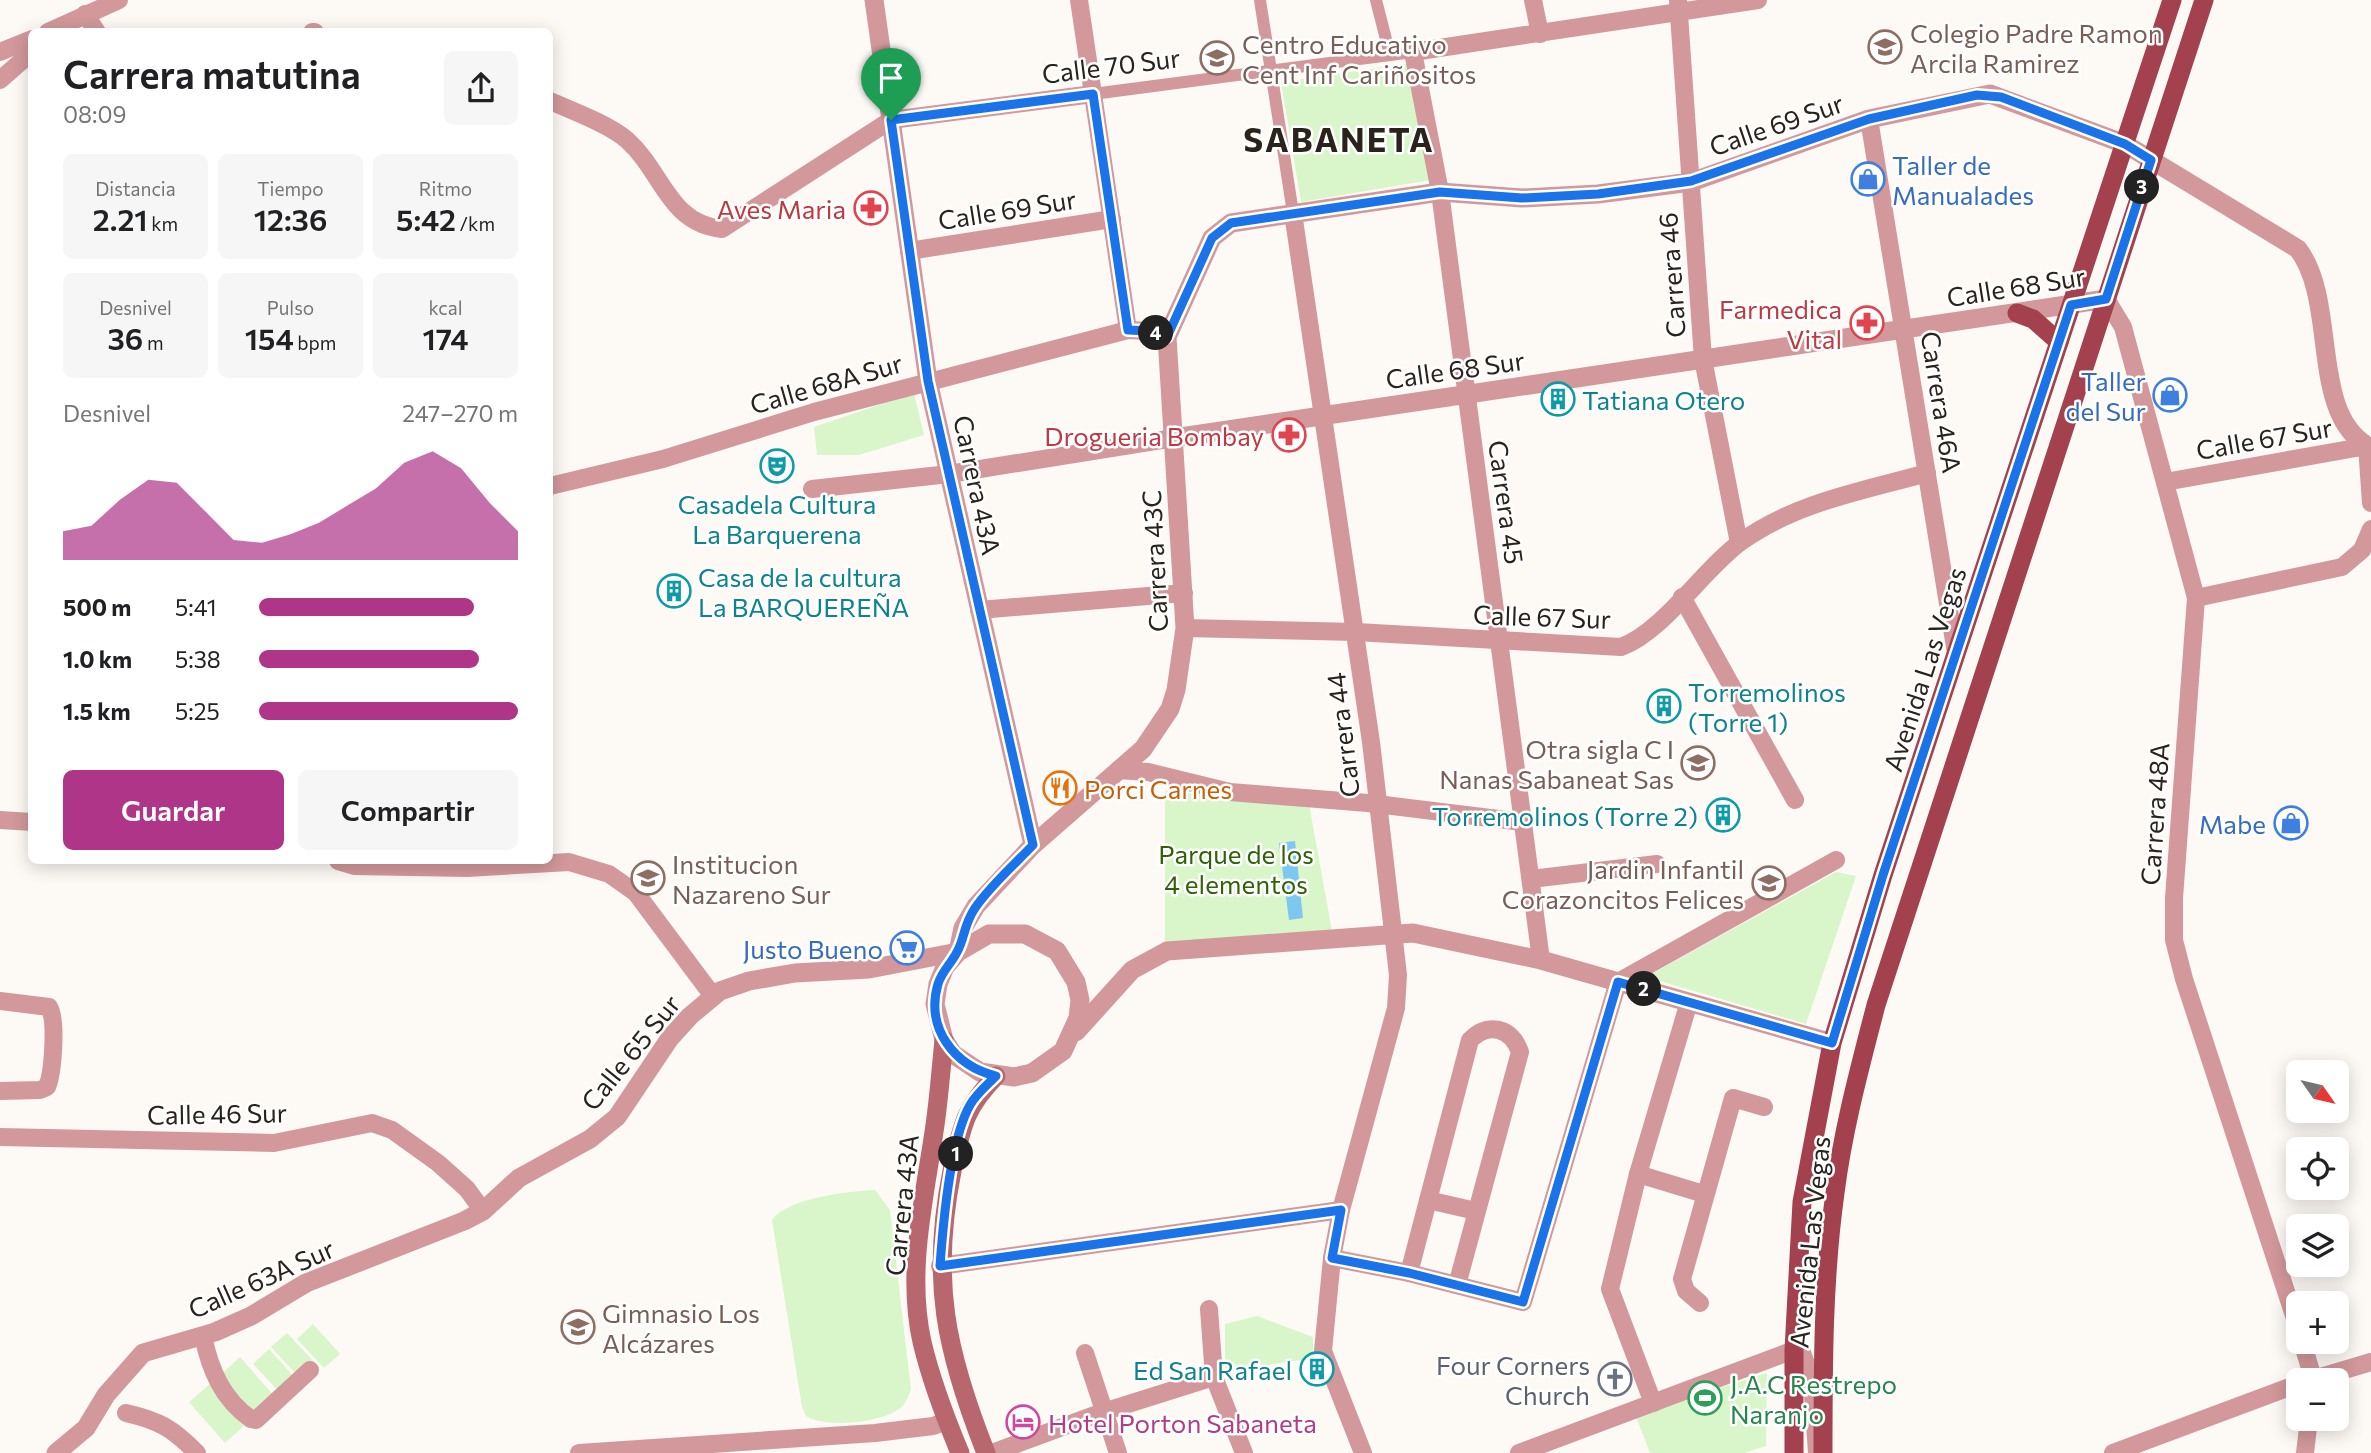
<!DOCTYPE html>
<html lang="es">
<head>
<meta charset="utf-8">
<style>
  :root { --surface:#fff; --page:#f6f6f6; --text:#202124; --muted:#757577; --accent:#af3588 }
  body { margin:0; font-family:Commissioner,sans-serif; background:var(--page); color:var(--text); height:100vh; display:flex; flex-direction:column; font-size:26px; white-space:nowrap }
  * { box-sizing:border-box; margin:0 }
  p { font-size:23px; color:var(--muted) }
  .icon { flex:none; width:38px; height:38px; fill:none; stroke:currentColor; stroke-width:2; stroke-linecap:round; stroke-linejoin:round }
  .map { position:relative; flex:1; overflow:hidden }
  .drawer { position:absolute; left:28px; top:28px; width:525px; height:836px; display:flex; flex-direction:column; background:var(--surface); border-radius:10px; box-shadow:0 4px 18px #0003 }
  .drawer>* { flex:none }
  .needle { width:46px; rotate:124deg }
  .buttons { position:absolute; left:2286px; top:1060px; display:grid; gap:14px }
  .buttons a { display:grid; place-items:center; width:63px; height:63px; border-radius:10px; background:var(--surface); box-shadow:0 4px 18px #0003; font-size:35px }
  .pin { position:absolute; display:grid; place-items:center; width:60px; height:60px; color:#fff; margin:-72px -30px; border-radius:50% 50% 50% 0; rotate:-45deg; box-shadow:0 0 7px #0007 }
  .pin .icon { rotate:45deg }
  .km { position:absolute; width:35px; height:35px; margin:-18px; border-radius:50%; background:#222; color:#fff; font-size:19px; line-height:35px; text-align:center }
  .round { display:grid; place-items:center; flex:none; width:74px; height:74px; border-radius:10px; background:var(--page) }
  .overview { display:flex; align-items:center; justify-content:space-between; height:119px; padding:0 35px }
  h1 { font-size:38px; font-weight:600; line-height:52px }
  .figures { display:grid; grid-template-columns:repeat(3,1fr); gap:10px; height:119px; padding:7px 35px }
  .figures div { display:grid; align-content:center; border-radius:10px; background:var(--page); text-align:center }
  .figures b { font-size:30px; font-weight:600 }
  .figures small { font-size:19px; font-weight:400 }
  .figures p { font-size:19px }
  .chart { height:196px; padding:14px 35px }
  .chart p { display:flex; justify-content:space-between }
  .chart svg { width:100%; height:126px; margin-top:7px; fill:var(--accent); opacity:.7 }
  .cta { display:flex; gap:14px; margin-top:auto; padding:14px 35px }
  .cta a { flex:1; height:80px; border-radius:10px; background:var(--accent); color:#fff; font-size:28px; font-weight:600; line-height:80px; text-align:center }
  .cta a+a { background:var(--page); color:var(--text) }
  ul { padding:0 35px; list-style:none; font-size:23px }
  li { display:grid; grid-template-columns:112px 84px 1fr; align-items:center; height:52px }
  li i { height:18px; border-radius:9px; background:var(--accent) }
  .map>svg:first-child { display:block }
  .green { fill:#d8f6c9 }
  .water { fill:#7dc8f0 }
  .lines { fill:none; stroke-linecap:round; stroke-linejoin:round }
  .pedestrian { stroke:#d2989b; stroke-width:12 }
  .minor { stroke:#d2989b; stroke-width:18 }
  .tertiary { stroke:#d2989b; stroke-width:19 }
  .secondary { stroke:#b8676e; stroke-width:19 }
  .primary { stroke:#a4414e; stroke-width:19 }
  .route-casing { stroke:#fff; stroke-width:14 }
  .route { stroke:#1a73e8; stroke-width:9 }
  .labels { text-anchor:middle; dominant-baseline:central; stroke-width:5; stroke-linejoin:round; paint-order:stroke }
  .education-label { font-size:26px; fill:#785e54; stroke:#fff; text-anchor:start }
  .street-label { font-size:26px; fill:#29231c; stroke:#fff }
  .shop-label { font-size:26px; fill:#366cbe; stroke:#fff; text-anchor:end }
  .health-label { font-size:26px; fill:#be3a42; stroke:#fff; text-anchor:end }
  .culture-label { font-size:26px; fill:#0d838f; stroke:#fff; text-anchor:start }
  .food-label { font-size:26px; fill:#c56008; stroke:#fff; text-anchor:start }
  .park-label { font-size:26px; fill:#316107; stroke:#fff }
  .worship-label { font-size:26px; fill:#5b616d; stroke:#fff; text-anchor:end }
  .leisure-label { font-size:26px; fill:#27864d; stroke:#fff; text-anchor:start }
  .hotel-label { font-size:26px; fill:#b23c85; stroke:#fff; text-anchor:start }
  .district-label { font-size:33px; font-weight:bold; letter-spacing:2px; fill:#29231c; stroke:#fff }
</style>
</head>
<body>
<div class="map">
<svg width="2371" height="1453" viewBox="0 0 2371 1453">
  <rect width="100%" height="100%" fill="#fdfaf6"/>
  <g class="green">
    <polygon points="1410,63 1431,180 1301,202 1281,82"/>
    <polygon points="914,393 924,435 859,455 817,455 814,427"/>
    <polygon points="1165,791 1309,804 1332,931 1165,943"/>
    <polygon points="1836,872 1856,876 1806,1024 1646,977"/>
    <path d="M 875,1190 L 890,1210 L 911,1390 C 907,1399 904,1408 894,1412 C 874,1423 825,1428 806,1416 L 802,1407 L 772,1220 C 787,1198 849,1191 875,1190 Z"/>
    <polygon points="1257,1316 1313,1337 1313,1358 1225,1372 1225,1324"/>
    <polygon points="313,1324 340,1354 324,1368 297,1339"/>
    <polygon points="287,1333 315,1363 299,1377 271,1347"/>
    <polygon points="269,1349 296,1379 281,1394 253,1364"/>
    <polygon points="240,1357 276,1398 254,1417 218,1377"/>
    <polygon points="1767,1373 1766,1446 1744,1453 1650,1453 1635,1414"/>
    <polygon points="211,1383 247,1423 225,1443 189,1402"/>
  </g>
  <polygon class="water" points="1295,841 1303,918 1289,920 1279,843"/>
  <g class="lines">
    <g class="pedestrian">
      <polyline points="1260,0 1293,213"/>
      <polyline points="1376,0 1390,55"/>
      <polyline points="1093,94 1413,52"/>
    </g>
    <g class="minor">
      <polyline points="1079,0 1128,330"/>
      <polyline points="1533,0 1540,34"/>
      <polyline points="1678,0 1703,359 1739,543"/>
      <polyline points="85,14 97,32"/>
      <polyline points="48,32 119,0"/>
      <polyline points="312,32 315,32"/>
      <polyline points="0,52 32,39"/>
      <polyline points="0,80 32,52"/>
      <path d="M 550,101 C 571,110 610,125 627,140 C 663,172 668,223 722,229 L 891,120 L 1093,94"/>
      <polyline points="1869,119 1956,653"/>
      <polyline points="1293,213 1371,742 1398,975 1396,1008 1341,1210 1332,1258 1323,1351 1363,1453"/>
      <polyline points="909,251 1112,219"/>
      <polyline points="2106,299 2123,327 2196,598 2174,898 2174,940 2184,979 2298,1328"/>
      <polyline points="2165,482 2367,446 2371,503"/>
      <polyline points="550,486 663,459 814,412 1128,330 1151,331 1167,337"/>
      <polyline points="812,489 949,474 1174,438"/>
      <polyline points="1682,597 1795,800"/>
      <polyline points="2196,598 2342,567 2362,550 2371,529"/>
      <polyline points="979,610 1184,593"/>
      <path d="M 1185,628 L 1356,632 L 1621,647 C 1663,632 1704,568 1742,541 C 1797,502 1863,491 1927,473"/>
      <polyline points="1118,770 1148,772 1230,792 1368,803 1523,822"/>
      <polyline points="0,820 32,822"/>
      <polyline points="338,861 355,866 467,868 569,862 609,874 636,893 713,996"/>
      <polyline points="1531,879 1657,864"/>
      <polyline points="1541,960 1440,192 1413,52 1758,0"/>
      <path d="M 0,1001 L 49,1007 C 57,1020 53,1073 47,1087 L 40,1090 L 0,1091"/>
      <polyline points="0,1137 274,1143 372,1123 392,1130 438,1163 467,1189 483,1211"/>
      <polyline points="1638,1174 1704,1194"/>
      <polyline points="1428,1200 1476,1211"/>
      <polyline points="1332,1258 1409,1273 1523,1302 1618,982 1836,860"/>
      <polyline points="940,1266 1341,1210"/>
      <path d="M 1409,1273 L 1470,1040 C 1488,1022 1511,1027 1520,1052 L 1457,1285"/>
      <polyline points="1700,1303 1686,1291 1682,1279 1733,1098 1764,1107"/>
      <polyline points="1209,1309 1214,1377 1244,1453"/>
      <path d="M 203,1336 C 210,1369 222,1399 251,1419 L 256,1420 L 310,1370"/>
      <polyline points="2302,1342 2314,1381"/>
      <polyline points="1085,1353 1118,1453"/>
      <polyline points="2307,1381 2371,1362"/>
      <polyline points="1653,1403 1610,1289 1638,1174 1689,1002"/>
      <path d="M 126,1413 C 160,1421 172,1428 197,1453"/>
      <polyline points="579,1453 875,1433 933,1426 947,1421"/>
      <polyline points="992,1453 1103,1412 1214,1377"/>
      <polyline points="1519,1453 1794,1350 1802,1353 1812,1380 1817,1453"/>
      <polyline points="2113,1453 2298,1384"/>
      <polyline points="2305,1453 2309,1419"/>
    </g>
    <g class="tertiary">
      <polyline points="874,0 928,381 1033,845"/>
      <polyline points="1174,438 2106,299"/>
      <polyline points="1076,1032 1132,970 1167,951 1413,933 1541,960 1832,1043"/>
      <path d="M 56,1453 L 86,1428 L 106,1395 L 143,1353 L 215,1332 L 251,1316 L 306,1283 L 464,1221 L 483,1211 L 519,1178 L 590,1139 L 617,1117 L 670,1038 L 690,1016 L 720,991 L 749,981 L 795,973 L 869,969 L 958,952 L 989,934 L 1025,934 L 1057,951 L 1076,982 L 1080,1000 L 1078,1018 L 1063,1051 L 1032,1073 L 1014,1077 L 980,1072 L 953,1054 L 944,1040 L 935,1004 L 938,984 L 945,967 L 958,952 L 963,928 L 976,906 L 1033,845 L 1143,749 L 1170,709 L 1176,690 L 1185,628 L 1167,337 L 1212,238 L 1231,223 L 1440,192 L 1522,198 L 1598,194 L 1691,182 L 1869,119 L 1990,94 L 2125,144 L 2298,249 C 2339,303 2308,416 2371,448"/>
    </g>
    <g class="secondary">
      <path d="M 944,1040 C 941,1069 939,1097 935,1125 C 925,1196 906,1271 922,1342 C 931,1380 945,1417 960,1453"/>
      <path d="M 986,1453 C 946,1352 930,1280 952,1171 C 962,1127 963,1110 996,1076"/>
    </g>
    <g class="primary">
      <polyline points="2017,313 2033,319 2059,342"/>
      <polyline points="1794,1453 1794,1350 1802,1202 1832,1043 1883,875 2172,0"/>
      <path d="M 1823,1453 C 1823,1366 1823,1279 1835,1193 C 1843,1129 1860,1067 1876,1005 L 2204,0"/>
    </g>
  </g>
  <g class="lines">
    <defs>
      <path id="route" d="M 1093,94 L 1128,330 L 1151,331 L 1167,337 L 1212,238 L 1231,223 L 1440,192 L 1522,198 L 1598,194 L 1691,181 L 1869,119 L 1977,95 L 2001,97 L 2125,144 L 2151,160 L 2106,299 L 2071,305 L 1883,875 L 1832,1043 L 1618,982 L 1523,1302 L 1409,1273 L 1332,1258 L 1341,1210 L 940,1266 C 943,1224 950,1140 970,1105 C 976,1094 987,1085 996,1076 C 955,1066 925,1029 938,984 C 942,971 951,964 957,952 C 965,938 963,926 975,908 C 991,885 1014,865 1033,845 L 928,381 L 891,120 Z"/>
    </defs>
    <use href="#route" class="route-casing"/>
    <use href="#route" class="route"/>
  </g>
  <defs>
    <symbol id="school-ring" viewBox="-11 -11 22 22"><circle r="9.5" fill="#fff" stroke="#8d6e63" stroke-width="1.5"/><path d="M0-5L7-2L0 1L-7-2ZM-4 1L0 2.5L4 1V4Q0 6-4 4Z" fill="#8d6e63"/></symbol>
    <symbol id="shop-ring" viewBox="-11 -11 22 22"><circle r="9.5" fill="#fff" stroke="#3f7fe0" stroke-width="1.5"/><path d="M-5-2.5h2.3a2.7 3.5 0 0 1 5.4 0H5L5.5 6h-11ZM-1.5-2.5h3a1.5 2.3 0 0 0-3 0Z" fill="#3f7fe0"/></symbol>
    <symbol id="pharmacy-ring" viewBox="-11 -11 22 22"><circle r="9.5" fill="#fff" stroke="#e0444e" stroke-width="1.5"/><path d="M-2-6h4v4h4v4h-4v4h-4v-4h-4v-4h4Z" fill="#e0444e"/></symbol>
    <symbol id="building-ring" viewBox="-11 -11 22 22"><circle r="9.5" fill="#fff" stroke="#0f9aa8" stroke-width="1.5"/><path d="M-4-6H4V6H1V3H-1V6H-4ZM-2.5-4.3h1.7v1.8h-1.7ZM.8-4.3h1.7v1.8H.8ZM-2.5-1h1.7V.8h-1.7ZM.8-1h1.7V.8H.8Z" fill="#0f9aa8"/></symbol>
    <symbol id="theatre-ring" viewBox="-11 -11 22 22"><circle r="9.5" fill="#fff" stroke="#0f9aa8" stroke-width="1.5"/><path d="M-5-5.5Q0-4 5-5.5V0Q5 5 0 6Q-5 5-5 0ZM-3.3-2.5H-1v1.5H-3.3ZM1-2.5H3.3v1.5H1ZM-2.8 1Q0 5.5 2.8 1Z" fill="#0f9aa8"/></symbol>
    <symbol id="restaurant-ring" viewBox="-11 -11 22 22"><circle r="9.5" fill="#fff" stroke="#e8710a" stroke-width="1.5"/><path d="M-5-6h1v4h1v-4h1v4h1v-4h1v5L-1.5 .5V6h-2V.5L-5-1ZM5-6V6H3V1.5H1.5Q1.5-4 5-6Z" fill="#e8710a"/></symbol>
    <symbol id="supermarket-ring" viewBox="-11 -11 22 22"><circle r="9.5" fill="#fff" stroke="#3f7fe0" stroke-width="1.5"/><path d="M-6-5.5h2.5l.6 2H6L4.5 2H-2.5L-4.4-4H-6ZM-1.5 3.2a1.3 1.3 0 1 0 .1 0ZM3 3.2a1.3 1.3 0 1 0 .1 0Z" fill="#3f7fe0"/></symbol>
    <symbol id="church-ring" viewBox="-11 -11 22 22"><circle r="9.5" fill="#fff" stroke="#6b7280" stroke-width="1.5"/><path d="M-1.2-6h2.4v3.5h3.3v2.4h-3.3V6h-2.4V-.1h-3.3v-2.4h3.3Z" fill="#6b7280"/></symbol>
    <symbol id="stadium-ring" viewBox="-11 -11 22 22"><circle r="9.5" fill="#fff" stroke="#2e9e5b" stroke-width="1.5"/><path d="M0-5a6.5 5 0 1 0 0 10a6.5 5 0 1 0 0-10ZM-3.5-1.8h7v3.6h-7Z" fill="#2e9e5b"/></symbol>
    <symbol id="hotel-ring" viewBox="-11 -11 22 22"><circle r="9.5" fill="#fff" stroke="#d1479c" stroke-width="1.5"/><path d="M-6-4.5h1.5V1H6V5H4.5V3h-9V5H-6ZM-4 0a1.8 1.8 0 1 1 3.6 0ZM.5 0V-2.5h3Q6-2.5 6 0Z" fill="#d1479c"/></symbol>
  </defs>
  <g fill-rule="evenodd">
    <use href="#school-ring" x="1866" y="28" width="38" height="38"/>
    <use href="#school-ring" x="1198" y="39" width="38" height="38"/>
    <use href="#shop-ring" x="1849" y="160" width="38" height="38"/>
    <use href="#pharmacy-ring" x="852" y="189" width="38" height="38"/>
    <use href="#pharmacy-ring" x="1848" y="304" width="38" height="38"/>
    <use href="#shop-ring" x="2151" y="376" width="38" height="38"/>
    <use href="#building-ring" x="1539" y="380" width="38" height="38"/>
    <use href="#pharmacy-ring" x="1270" y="416" width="38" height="38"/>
    <use href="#theatre-ring" x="758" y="447" width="38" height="38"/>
    <use href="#building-ring" x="655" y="572" width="38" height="38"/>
    <use href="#building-ring" x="1645" y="687" width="38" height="38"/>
    <use href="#school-ring" x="1679" y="744" width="38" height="38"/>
    <use href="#restaurant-ring" x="1041" y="769" width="38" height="38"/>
    <use href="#building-ring" x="1704" y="796" width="38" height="38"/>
    <use href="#shop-ring" x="2272" y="804" width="38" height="38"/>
    <use href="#school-ring" x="629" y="859" width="38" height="38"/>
    <use href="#school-ring" x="1750" y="864" width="38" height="38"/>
    <use href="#supermarket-ring" x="888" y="929" width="38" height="38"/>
    <use href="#school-ring" x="559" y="1308" width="38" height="38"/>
    <use href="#building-ring" x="1298" y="1350" width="38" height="38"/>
    <use href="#church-ring" x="1596" y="1360" width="38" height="38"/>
    <use href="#stadium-ring" x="1686" y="1379" width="38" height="38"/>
    <use href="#hotel-ring" x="1004" y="1403" width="38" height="38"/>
  </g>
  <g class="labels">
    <g class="education-label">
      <text x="1910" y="32">Colegio Padre Ramon<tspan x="1910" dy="30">Arcila Ramirez</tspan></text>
      <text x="1242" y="43">Centro Educativo<tspan x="1242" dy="30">Cent Inf Cariñositos</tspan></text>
      <text x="1674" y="748" text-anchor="end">Otra sigla C I<tspan x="1674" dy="30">Nanas Sabaneat Sas</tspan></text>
      <text x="672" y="863">Institucion<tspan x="672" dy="30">Nazareno Sur</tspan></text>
      <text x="1744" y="868" text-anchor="end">Jardin Infantil<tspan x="1744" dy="30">Corazoncitos Felices</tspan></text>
      <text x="602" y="1312">Gimnasio Los<tspan x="602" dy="30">Alcázares</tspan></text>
    </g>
    <g class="street-label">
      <text transform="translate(1111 65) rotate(-7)">Calle 70 Sur</text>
      <text transform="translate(1776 124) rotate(-19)">Calle 69 Sur</text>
      <text transform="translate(1007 209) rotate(-9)">Calle 69 Sur</text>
      <text transform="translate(1671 275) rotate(-94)">Carrera 46</text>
      <text transform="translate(2016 286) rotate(-9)">Calle 68 Sur</text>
      <text transform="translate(1455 369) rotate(-8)">Calle 68 Sur</text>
      <text transform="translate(826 383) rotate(-16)">Calle 68A Sur</text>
      <text transform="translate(1942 402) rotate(81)">Carrera 46A</text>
      <text transform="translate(2264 438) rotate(-10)">Calle 67 Sur</text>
      <text transform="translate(978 485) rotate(78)">Carrera 43A</text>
      <text transform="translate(1507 502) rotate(82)">Carrera 45</text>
      <text transform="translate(1154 561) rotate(-93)">Carrera 43C</text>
      <text transform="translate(1542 616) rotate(2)">Calle 67 Sur</text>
      <text transform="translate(1924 669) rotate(-72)">Avenida Las Vegas</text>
      <text transform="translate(1342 735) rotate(-97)">Carrera 44</text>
      <text transform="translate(2154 814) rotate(-86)">Carrera 48A</text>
      <text transform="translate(630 1052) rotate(-51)">Calle 65 Sur</text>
      <text transform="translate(217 1113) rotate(-1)">Calle 46 Sur</text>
      <text transform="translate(901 1205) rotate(-84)">Carrera 43A</text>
      <text transform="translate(1809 1242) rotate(-84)">Avenida Las Vegas</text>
      <text transform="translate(261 1278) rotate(-24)">Calle 63A Sur</text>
    </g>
    <g class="shop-label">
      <text x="1892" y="164" text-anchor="start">Taller de<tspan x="1892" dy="30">Manualades</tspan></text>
      <text x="2146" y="380">Taller<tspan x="2146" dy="30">del Sur</tspan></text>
      <text x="2266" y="823">Mabe</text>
      <text x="883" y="948">Justo Bueno</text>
    </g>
    <g class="health-label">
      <text x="846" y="208">Aves Maria</text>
      <text x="1842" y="308">Farmedica<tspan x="1842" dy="30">Vital</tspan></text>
      <text x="1264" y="435">Drogueria Bombay</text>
    </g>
    <g class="culture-label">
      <text x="1582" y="399">Tatiana Otero</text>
      <text x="777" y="503" text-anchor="middle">Casadela Cultura<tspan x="777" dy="30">La Barquerena</tspan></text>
      <text x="698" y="576">Casa de la cultura<tspan x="698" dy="30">La BARQUEREÑA</tspan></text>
      <text x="1688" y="691">Torremolinos<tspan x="1688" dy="30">(Torre 1)</tspan></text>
      <text x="1698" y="815" text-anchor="end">Torremolinos (Torre 2)</text>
      <text x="1292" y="1369" text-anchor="end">Ed San Rafael</text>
    </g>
    <g class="food-label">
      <text x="1084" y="788">Porci Carnes</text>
    </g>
    <g class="park-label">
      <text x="1236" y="853">Parque de los<tspan x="1236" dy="30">4 elementos</tspan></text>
    </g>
    <g class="worship-label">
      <text x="1590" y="1364">Four Corners<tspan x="1590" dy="30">Church</tspan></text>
    </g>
    <g class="leisure-label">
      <text x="1730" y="1383">J.A.C Restrepo<tspan x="1730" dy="30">Naranjo</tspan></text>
    </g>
    <g class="hotel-label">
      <text x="1048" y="1422">Hotel Porton Sabaneta</text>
    </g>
    <g class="district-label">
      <text x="1339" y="138">SABANETA</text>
    </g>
  </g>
</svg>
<div class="buttons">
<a><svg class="needle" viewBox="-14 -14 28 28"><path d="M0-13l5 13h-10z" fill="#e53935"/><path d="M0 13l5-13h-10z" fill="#757577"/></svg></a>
<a><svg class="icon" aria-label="locate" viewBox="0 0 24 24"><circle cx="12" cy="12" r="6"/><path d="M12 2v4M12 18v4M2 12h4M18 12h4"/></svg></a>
<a><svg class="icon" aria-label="layers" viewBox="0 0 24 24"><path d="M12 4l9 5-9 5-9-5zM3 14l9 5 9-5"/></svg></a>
<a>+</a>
<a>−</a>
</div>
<div class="pin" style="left:891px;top:120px;background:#1e9e55"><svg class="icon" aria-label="arrive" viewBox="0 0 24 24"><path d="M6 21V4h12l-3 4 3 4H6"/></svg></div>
<b class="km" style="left:956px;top:1154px">1</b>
<b class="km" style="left:1644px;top:989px">2</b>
<b class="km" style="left:2142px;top:187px">3</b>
<b class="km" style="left:1156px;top:333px">4</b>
<section class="drawer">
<div class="overview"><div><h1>Carrera matutina</h1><p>08:09</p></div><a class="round"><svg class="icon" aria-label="share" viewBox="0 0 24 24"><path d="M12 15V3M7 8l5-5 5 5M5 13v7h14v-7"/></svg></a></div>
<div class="figures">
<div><p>Distancia</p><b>2.21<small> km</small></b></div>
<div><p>Tiempo</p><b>12:36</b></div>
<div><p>Ritmo</p><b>5:42<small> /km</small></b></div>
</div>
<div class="figures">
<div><p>Desnivel</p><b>36<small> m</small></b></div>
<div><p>Pulso</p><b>154<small> bpm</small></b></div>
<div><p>kcal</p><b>174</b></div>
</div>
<div class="chart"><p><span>Desnivel</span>247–270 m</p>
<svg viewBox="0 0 160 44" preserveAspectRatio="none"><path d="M0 44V34L10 32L20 23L30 16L40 17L50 27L60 37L70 38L80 35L90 31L100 25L110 19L120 10L130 6L140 12L150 24L160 34V44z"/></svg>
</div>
<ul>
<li><b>500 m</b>5:41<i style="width:83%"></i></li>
<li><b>1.0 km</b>5:38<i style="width:85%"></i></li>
<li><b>1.5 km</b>5:25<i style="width:100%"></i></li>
</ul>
<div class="cta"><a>Guardar</a><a>Compartir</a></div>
</section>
</div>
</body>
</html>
